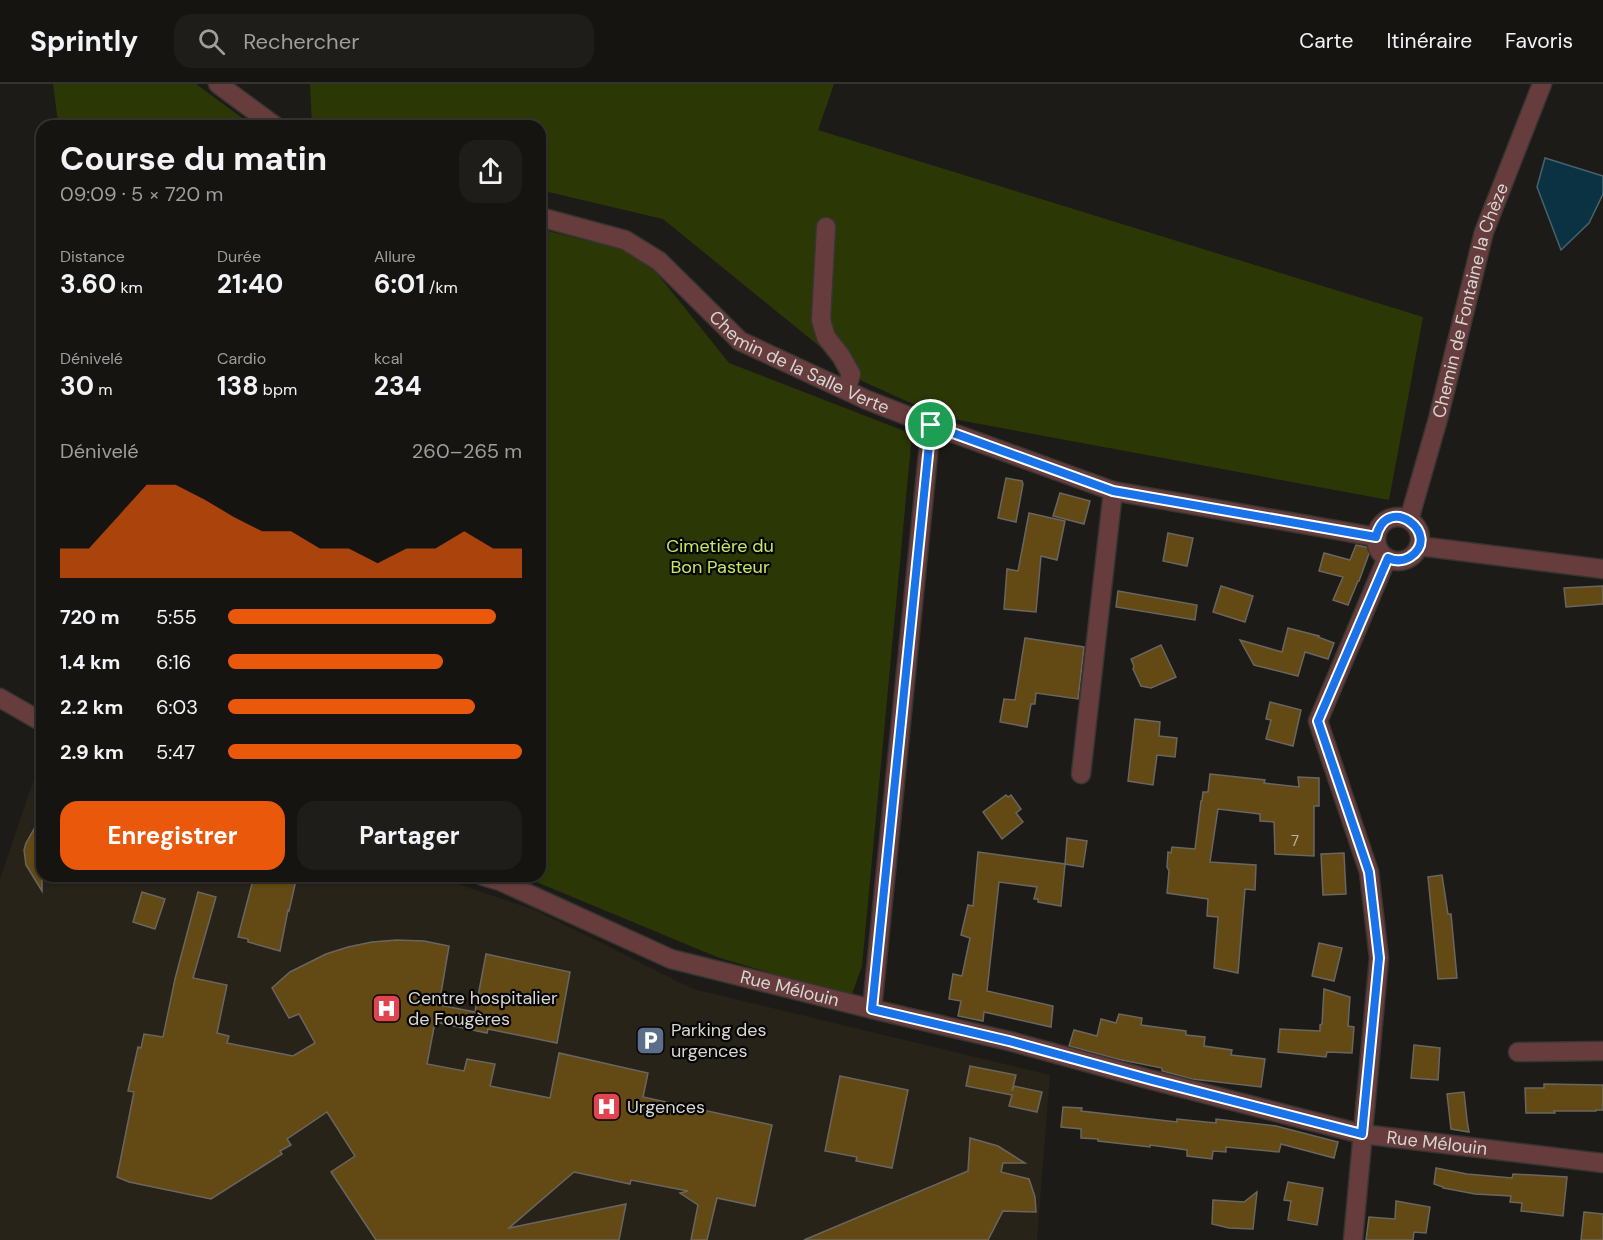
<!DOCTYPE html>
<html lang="fr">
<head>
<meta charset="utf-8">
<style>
  :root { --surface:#161411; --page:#1f1d1a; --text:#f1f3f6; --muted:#9e9e9f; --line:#353331; --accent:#ea580c }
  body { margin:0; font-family:"DM Sans",sans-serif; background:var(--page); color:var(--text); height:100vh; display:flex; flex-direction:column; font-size:22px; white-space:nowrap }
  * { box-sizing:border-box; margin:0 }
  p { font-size:20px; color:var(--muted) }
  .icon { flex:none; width:33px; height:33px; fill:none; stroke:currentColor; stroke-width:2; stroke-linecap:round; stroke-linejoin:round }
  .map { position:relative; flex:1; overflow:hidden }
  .details { position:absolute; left:36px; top:36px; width:510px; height:762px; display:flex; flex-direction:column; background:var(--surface); border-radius:18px; box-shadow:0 2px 4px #0004,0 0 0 2px var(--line) }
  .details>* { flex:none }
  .pin { position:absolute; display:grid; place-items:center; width:51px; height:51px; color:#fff; margin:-26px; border:3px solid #fff; border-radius:50%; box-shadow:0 2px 6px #0007 }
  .round { display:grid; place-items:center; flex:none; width:63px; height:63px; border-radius:18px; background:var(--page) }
  .summary { display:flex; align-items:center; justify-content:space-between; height:102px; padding:0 24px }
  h1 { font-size:33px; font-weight:700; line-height:45px }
  .stats { display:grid; grid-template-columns:repeat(3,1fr); gap:9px; height:102px; padding:6px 24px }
  .stats div { display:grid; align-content:center }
  .stats b { font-size:26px; font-weight:700 }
  .stats small { font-size:16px; font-weight:400 }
  .stats p { font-size:16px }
  .chart { height:168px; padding:12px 24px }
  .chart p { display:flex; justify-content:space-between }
  .chart svg { width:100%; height:108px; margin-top:6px; fill:var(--accent); opacity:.7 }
  .button { display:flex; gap:12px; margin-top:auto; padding:12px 24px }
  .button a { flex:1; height:69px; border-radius:18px; background:var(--accent); color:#fff; font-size:24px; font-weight:700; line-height:69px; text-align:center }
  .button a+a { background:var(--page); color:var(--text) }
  ul { padding:0 24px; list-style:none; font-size:20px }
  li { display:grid; grid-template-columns:96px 72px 1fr; align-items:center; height:45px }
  li i { height:15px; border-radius:8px; background:var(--accent) }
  header { display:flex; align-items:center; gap:36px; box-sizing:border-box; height:84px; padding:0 30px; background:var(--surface); border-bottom:2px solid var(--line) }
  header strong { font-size:28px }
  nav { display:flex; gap:33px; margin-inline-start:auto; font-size:21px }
  .search { width:420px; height:54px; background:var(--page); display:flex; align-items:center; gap:15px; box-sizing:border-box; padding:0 21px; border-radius:18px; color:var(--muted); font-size:22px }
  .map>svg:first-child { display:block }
  .built { fill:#282319 }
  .green { fill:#2c3706 }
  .water { fill:#0a3242; stroke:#48636e; stroke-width:1.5 }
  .building { fill:#634913; stroke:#696661; stroke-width:1.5 }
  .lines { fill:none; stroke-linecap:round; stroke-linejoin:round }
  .minor-casing { stroke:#373531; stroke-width:21 }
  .minor { stroke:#663d3c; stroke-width:18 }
  .route-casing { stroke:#fff; stroke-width:12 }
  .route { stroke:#1a73e8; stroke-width:8 }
  .labels { text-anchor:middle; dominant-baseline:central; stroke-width:4.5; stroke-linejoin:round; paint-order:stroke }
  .number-label { font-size:15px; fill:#bab3a3 }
  .street-label { font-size:18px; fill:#d7d6d3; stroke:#070605 }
  .park-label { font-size:18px; fill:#c6e868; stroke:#070605 }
  .poi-label { font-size:18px; fill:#d7d6d3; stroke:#070605; text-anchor:start }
</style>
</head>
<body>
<header>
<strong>Sprintly</strong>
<div class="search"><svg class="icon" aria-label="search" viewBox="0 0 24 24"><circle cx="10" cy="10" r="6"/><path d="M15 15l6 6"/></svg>Rechercher</div>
<nav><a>Carte</a><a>Itinéraire</a><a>Favoris</a></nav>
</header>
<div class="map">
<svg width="1603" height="1156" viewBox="0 0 1603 1156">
  <rect width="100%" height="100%" fill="#1d1b17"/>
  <polygon class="built" points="42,672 42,792 434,792 535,826 693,905 1050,991 1037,1156 0,1156 0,795"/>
  <g class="green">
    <polygon points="53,0 196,0 253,42 49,42 58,38"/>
    <polygon points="310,0 834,0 818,46 1423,233 1389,416 942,333 862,297 663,135 540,106 540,42 312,42"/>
    <polygon points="540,145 626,166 648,178 729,279 912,350 862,882 851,913 717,873 522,792 540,792"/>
  </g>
  <polygon class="water" points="1545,74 1603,92 1603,110 1589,139 1561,166 1537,103"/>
  <g class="building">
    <polygon points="1006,394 1022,397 1023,400 1016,438 998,434"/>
    <polygon points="1060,409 1090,417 1084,440 1053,432"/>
    <polygon points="1029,429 1065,437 1057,476 1041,472 1036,528 1004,525 1007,485 1018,487"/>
    <polygon points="1168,449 1193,454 1187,482 1163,477"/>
    <polygon points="1356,461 1371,464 1359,497 1358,497 1348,521 1333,516 1343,493 1319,487 1324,469 1350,476"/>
    <polygon points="1221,502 1253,512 1245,538 1213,528"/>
    <polygon points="1603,502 1603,520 1566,523 1564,504"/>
    <polygon points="1118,507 1197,521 1195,536 1116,523"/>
    <polygon points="1288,544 1319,552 1318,553 1334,559 1328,575 1305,568 1298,592 1254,581 1240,556 1282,568"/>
    <polygon points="1025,554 1084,563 1078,615 1036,609 1035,620 1031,620 1027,643 1000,638 1004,615 1015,616"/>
    <polygon points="1161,561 1176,593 1151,604 1141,602 1133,585 1134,582 1131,575"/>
    <polygon points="1270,618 1301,626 1293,662 1266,655 1271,636 1266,635"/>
    <polygon points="1135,635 1160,638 1159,652 1177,654 1175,673 1157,671 1153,701 1128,697"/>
    <polygon points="1210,690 1265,696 1264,699 1299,703 1298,693 1319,694 1319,722 1314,722 1314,772 1275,770 1274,738 1260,737 1260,730 1218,725 1210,778 1256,781 1255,806 1245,805 1238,889 1214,884 1218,833 1207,832 1208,815 1167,809 1169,787 1167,783 1168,768 1171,769 1172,763 1195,765 1201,717 1202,717 1203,708 1208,708"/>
    <polygon points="1006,711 1008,713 1011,711 1021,725 1016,729 1023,738 1002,755 983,728"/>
    <polygon points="42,731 42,807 26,781 24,766 26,759"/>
    <polygon points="1067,754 1087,757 1083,783 1065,780"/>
    <polygon points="978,768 1065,780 1061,822 1038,818 1038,815 1034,815 1037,803 999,798 987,907 1053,922 1051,943 984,928 983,937 958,932 961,917 949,915 953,890 962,892 970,854 961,851 968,821 973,822"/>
    <polygon points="1344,769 1346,810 1323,811 1321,770"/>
    <polygon points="1442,791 1448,830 1451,830 1457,894 1438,895 1428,793"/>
    <polygon points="254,792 297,792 289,827 288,826 280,867 248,858 248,855 238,853"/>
    <polygon points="142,808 165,815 155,845 133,838"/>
    <polygon points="198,808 216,813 193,894 227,901 217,949 229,952 227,959 293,972 315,959 299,930 289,934 272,904 290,888 326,870 348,863 372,858 397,856 424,857 449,862 439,921 475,928 486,870 570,888 557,959 488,945 487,949 435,938 427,980 464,987 467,975 495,980 490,1002 550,1014 559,969 648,989 643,1013 772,1041 755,1122 717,1114 707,1156 691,1156 698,1121 680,1109 688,1107 631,1096 630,1100 574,1088 509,1144 626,1120 619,1156 376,1156 331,1088 355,1072 327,1028 287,1055 291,1061 280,1067 282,1070 211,1115 129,1098 117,1093 134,1008 128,1007 138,963 141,964 144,950 163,953 175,895"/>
    <polygon points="1319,859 1342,864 1334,897 1312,892"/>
    <polygon points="1324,905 1350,913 1348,942 1354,943 1352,969 1327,968 1326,973 1278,968 1280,945 1320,947 1320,941 1322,940"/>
    <polygon points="1119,930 1142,934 1141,941 1186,947 1186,951 1205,953 1204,962 1232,966 1231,971 1265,975 1261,1003 1192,995 1162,987 1162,984 1117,975 1069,962 1074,946 1097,952 1101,935 1116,939"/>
    <polygon points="1414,961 1440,964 1438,996 1411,994"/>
    <polygon points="970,982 1016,991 1012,1007 1014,1002 1042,1008 1037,1028 1009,1022 1012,1011 966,1002"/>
    <polygon points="840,992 908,1006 892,1084 856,1077 857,1073 825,1067"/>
    <polygon points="1544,1000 1603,1001 1603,1026 1596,1026 1596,1027 1554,1027 1555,1029 1526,1029 1525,1004 1544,1004"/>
    <polygon points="1464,1008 1467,1036 1469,1048 1451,1045 1447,1010"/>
    <polygon points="1063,1023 1082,1024 1081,1027 1177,1038 1177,1035 1216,1039 1216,1035 1276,1042 1338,1058 1334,1074 1281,1060 1279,1068 1226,1063 1226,1068 1213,1067 1212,1075 1187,1072 1187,1066 1150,1061 1150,1063 1098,1057 1098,1055 1081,1054 1081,1045 1061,1043"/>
    <polygon points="970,1054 998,1062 1025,1079 1003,1079 1001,1088 1029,1095 1035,1113 1036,1128 1003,1127 988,1156 804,1156 968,1087"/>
    <polygon points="1436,1084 1467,1090 1512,1094 1513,1090 1567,1093 1563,1132 1521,1127 1522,1119 1510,1118 1511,1112 1475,1110 1443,1104 1443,1103 1434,1100"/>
    <polygon points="1288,1098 1323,1104 1317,1141 1288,1136 1291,1117 1284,1116"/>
    <polygon points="1257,1108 1253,1145 1229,1144 1212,1140 1213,1116 1244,1118"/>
    <polygon points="1396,1117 1430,1123 1426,1149 1414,1148 1413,1156 1366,1156 1369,1133 1395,1135"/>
    <polygon points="1584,1128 1603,1130 1603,1156 1581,1156"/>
  </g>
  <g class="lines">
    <defs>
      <g id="minor">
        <polyline points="218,0 275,42"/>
        <path id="s1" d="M 540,133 L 625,156 L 659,177 L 740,257 L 867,316 L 931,341 L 1113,407 L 1376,453"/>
        <polyline points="826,143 821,236 826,253 841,272 851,290 846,306"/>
        <circle cx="1398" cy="455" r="22"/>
        <path id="s2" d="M 1409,436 L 1438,335 L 1484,148 L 1542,0"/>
        <polyline points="1419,462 1603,485"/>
        <polyline points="0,614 42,638"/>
        <polyline points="1081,690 1113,407"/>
        <path id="s3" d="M 483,792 L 500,797 L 671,875 L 872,925 L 1009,957 L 1152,996 L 1362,1050 L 1603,1079"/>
        <polyline points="872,925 931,341"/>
        <polyline points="1518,968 1603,967"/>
        <polyline points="1353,1156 1379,874 1369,788 1318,637 1387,474"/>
      </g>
    </defs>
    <use href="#minor" class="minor-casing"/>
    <use href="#minor" class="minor"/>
  </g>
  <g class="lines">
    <defs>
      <path id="route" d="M 931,341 L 1113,407 L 1376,453 C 1387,407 1444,451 1410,473 C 1402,478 1395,477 1388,474 L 1318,637 L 1369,788 L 1379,874 L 1362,1050 L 1152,996 L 1009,957 L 872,925 Z"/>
    </defs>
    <use href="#route" class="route-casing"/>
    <use href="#route" class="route"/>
  </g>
  <defs>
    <symbol id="hospital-square" viewBox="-11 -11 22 22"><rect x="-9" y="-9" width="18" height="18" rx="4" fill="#e0444e" stroke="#070605"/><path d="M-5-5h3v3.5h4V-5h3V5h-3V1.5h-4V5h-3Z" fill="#fff"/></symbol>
    <symbol id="parking-square" viewBox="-11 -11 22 22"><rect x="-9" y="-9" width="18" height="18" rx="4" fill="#5c6f8a" stroke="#070605"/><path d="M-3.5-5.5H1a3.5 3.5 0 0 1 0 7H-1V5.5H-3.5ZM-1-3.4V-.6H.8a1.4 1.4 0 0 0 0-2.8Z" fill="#fff"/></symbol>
  </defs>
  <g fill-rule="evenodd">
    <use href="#hospital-square" x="370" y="908" width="33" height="33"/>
    <use href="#parking-square" x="634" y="940" width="33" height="33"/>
    <use href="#hospital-square" x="590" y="1006" width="33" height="33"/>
  </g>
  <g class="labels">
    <g class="number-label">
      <text x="1295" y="757">7</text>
    </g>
    <g class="street-label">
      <text stroke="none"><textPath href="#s2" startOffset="228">Chemin de Fontaine la Chèze</textPath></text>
      <text stroke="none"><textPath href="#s1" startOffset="304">Chemin de la Salle Verte</textPath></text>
      <text stroke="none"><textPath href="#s3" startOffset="328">Rue Mélouin</textPath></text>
      <text stroke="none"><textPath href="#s3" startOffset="994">Rue Mélouin</textPath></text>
    </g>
    <g class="park-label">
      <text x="720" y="462">Cimetière du<tspan x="720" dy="21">Bon Pasteur</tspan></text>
    </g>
    <g class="poi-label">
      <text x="408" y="914">Centre hospitalier<tspan x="408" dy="21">de Fougères</tspan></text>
      <text x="671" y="946">Parking des<tspan x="671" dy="21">urgences</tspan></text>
      <text x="627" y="1023">Urgences</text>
    </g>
  </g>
</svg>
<div class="pin" style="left:931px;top:341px;background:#1e9e55"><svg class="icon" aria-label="arrive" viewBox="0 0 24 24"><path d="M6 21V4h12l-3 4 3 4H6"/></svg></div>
<section class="details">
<div class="summary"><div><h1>Course du matin</h1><p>09:09 · 5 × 720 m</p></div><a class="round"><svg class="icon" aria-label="share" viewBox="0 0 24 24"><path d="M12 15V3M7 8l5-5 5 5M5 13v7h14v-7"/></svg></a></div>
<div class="stats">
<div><p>Distance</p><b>3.60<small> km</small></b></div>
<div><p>Durée</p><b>21:40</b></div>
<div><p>Allure</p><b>6:01<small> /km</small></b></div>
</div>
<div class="stats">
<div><p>Dénivelé</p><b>30<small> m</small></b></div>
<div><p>Cardio</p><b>138<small> bpm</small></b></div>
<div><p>kcal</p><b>234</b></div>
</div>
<div class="chart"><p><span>Dénivelé</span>260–265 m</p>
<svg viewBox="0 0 160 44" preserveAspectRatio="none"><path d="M0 44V32L10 32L20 19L30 6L40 6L50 12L60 19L70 25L80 25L90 32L100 32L110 38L120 32L130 32L140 25L150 32L160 32V44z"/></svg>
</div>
<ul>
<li><b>720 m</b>5:55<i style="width:91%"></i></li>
<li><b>1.4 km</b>6:16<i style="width:73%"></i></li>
<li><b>2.2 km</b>6:03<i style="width:84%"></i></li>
<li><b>2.9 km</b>5:47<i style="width:100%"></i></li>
</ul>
<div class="button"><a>Enregistrer</a><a>Partager</a></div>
</section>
</div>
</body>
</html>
